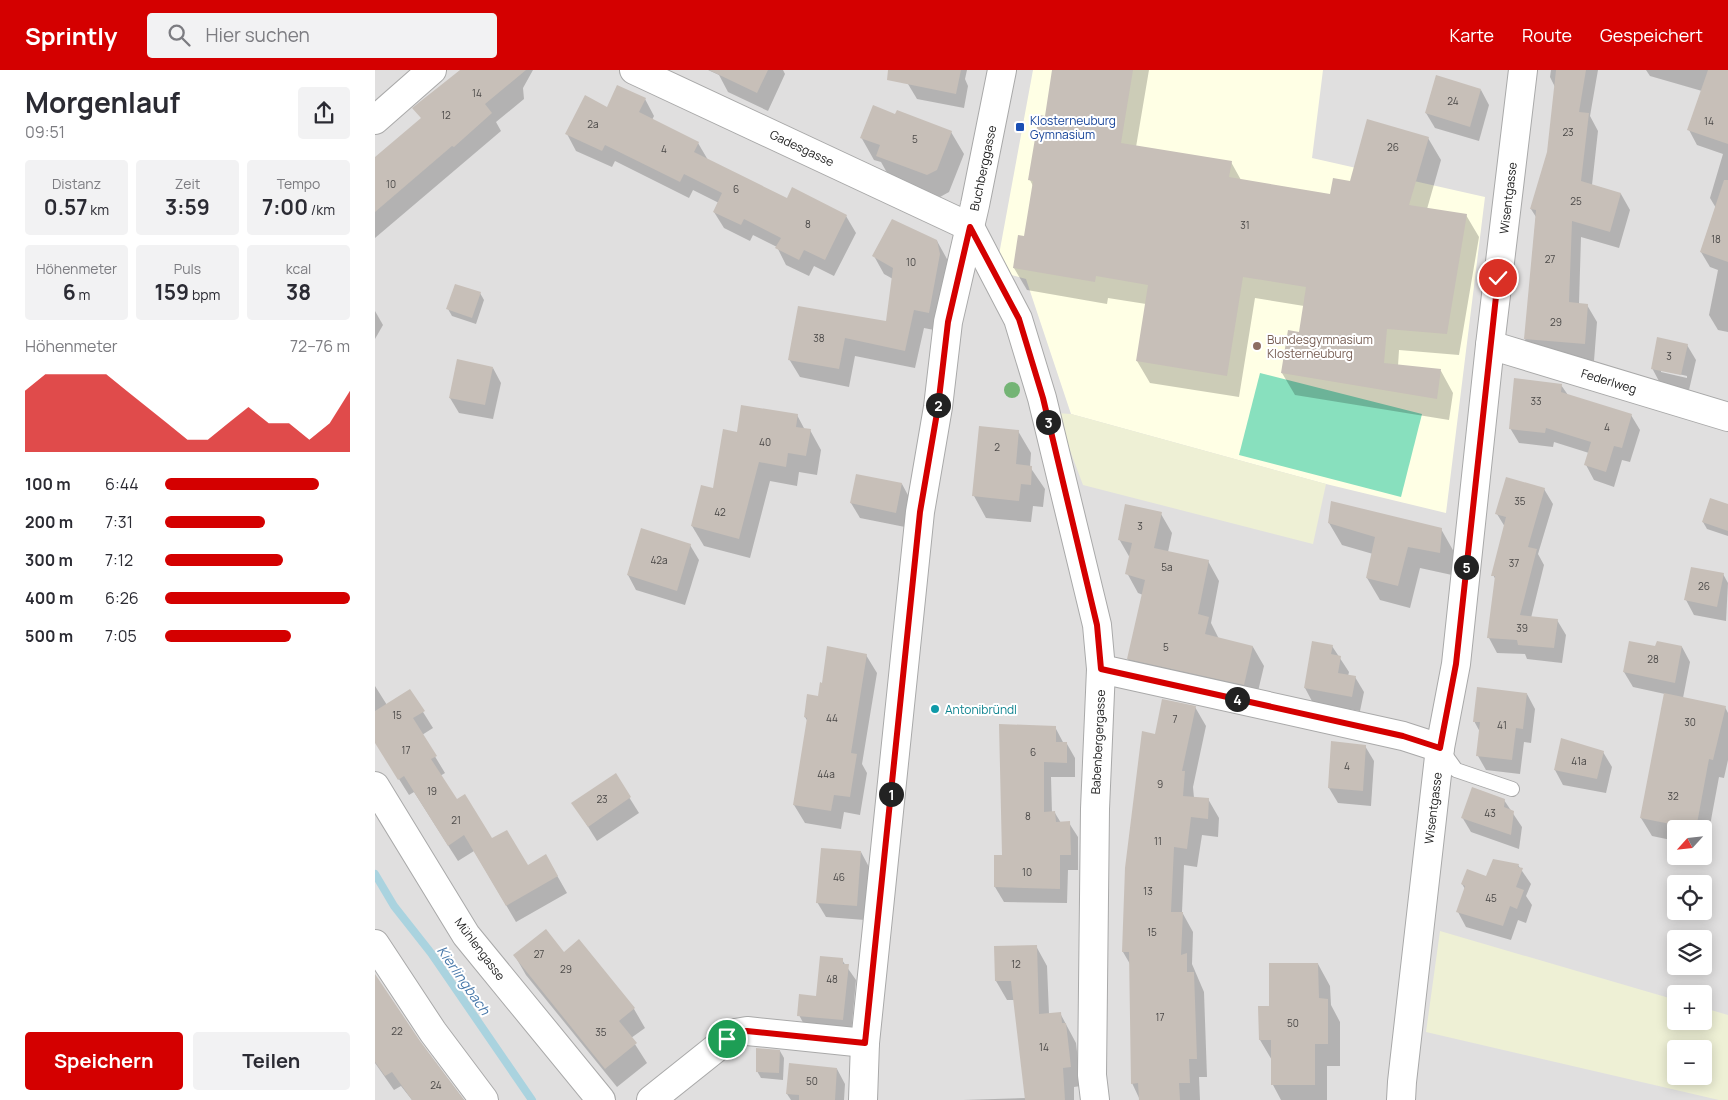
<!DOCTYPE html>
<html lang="de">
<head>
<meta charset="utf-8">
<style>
  :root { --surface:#fff; --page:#f2f2f3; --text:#2b2b33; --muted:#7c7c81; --accent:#d40000 }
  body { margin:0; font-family:Manrope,sans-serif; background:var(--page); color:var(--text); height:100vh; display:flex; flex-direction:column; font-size:19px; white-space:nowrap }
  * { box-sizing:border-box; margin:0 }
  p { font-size:16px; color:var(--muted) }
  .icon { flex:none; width:28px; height:28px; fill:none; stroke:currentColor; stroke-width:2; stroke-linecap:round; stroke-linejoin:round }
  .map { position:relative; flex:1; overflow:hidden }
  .details { display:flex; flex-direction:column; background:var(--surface); width:375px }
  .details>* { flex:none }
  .needle { width:32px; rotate:243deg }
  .controls { position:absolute; left:1292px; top:750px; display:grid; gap:10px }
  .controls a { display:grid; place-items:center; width:45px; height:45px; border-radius:5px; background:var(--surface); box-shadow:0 2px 12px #0003; font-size:25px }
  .pin { position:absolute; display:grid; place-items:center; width:42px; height:42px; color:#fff; margin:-21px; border:2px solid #fff; border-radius:50%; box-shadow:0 1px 5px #0007 }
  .km { position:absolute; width:25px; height:25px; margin:-12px; border-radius:50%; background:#222; color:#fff; font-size:14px; line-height:25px; text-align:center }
  .round { display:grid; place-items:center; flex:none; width:52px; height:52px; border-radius:5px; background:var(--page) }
  .head { display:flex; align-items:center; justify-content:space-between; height:85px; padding:0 25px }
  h1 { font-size:28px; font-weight:700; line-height:38px }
  .metrics { display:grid; grid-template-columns:repeat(3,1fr); gap:8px; height:85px; padding:5px 25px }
  .metrics div { display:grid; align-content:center; border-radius:5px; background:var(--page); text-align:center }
  .metrics b { font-size:21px; font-weight:700 }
  .metrics small { font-size:14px; font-weight:400 }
  .metrics p { font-size:14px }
  .chart { height:140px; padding:10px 25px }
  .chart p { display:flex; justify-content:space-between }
  .chart svg { width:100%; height:90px; margin-top:5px; fill:var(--accent); opacity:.7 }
  .primary-button { display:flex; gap:10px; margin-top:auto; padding:10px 25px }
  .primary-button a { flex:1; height:58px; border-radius:5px; background:var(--accent); color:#fff; font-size:20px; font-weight:700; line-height:58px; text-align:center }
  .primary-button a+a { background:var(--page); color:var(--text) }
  ul { padding:0 25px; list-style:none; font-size:16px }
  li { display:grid; grid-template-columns:80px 60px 1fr; align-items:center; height:38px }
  li i { height:12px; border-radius:6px; background:var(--accent) }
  header { display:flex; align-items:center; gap:30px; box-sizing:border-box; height:70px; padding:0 25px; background:var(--accent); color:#fff }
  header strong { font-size:24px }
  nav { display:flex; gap:28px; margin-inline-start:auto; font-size:18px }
  .search { width:350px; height:45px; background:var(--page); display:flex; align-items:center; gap:12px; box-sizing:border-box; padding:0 18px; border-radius:5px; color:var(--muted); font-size:19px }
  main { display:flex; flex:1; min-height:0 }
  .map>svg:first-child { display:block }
  .residential { fill:#e0dfdf; fill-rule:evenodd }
  .education { fill:#ffffe5 }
  .farmland { fill:#eef0d5; fill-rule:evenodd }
  .pitch { fill:#88e0be }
  .shadow { fill:#0003; fill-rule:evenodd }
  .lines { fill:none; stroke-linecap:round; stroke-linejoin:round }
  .stream { stroke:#aad3df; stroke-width:8 }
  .building { fill:#c7bfb8 }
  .lane-casing { stroke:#a9a9a9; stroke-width:16 }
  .street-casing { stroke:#a9a9a9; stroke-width:30 }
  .lane { stroke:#fff; stroke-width:14 }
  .street { stroke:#fff; stroke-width:28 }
  .tree { fill:#74b475 }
  .route-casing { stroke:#fff; stroke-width:10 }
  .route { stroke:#d40000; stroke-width:6 }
  .transit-dot { fill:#1a4fb4; stroke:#fff; stroke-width:2 }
  .education-dot { fill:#8d6e63; stroke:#fff; stroke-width:2 }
  .culture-dot { fill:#0f9aa8; stroke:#fff; stroke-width:2 }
  .labels { text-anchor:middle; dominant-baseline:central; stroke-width:4; stroke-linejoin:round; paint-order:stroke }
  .number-label { font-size:10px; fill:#4b4948 }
  .transit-label { font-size:12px; fill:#164399; stroke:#fff; text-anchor:start }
  .street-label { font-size:12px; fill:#222; stroke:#fff }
  .education-label { font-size:12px; fill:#785e54; stroke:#fff; text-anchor:start }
  .culture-label { font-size:12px; fill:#0d838f; stroke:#fff; text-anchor:start }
  .water-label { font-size:14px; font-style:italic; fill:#4a7aab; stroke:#fff }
</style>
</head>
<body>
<header>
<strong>Sprintly</strong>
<div class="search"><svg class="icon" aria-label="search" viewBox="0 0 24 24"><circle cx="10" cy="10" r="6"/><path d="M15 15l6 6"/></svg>Hier suchen</div>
<nav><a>Karte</a><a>Route</a><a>Gespeichert</a></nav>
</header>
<main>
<section class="details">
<div class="head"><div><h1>Morgenlauf</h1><p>09:51</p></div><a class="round"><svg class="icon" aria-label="share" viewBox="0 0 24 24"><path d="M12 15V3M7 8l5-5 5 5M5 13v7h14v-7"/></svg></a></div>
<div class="metrics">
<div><p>Distanz</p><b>0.57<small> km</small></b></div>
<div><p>Zeit</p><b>3:59</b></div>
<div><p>Tempo</p><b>7:00<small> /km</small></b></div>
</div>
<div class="metrics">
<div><p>Höhenmeter</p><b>6<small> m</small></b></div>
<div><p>Puls</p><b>159<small> bpm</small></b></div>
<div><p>kcal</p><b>38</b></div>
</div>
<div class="chart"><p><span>Höhenmeter</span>72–76 m</p>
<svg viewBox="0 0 160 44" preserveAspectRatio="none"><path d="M0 44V14L10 6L20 6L30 6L40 6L50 14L60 22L70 30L80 38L90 38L100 30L110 22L120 30L130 30L140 38L150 30L160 14V44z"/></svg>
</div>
<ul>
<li><b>100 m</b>6:44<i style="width:83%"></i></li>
<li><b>200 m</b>7:31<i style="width:54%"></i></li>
<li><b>300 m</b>7:12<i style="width:64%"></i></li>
<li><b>400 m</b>6:26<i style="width:100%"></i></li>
<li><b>500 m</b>7:05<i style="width:68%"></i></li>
</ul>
<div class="primary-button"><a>Speichern</a><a>Teilen</a></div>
</section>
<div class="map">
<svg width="1353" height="1030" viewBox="0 0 1353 1030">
  <rect width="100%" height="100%" fill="#f2efe9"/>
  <path class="residential" d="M 0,0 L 1353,0 L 1353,1030 L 0,1030 ZM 1301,759 L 1329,759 L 1329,786 L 1301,786 ZM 1301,814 L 1329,814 L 1329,841 L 1301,841 ZM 1301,869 L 1329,869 L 1329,896 L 1301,896 ZM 1301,924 L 1329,924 L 1329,951 L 1301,951 ZM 1301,979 L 1329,979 L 1329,1006 L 1301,1006 Z"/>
  <polygon class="education" points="658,0 948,0 937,88 1110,127 1071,443 951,414 696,344 651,209 621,201"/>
  <g class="farmland">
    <polygon points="681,343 696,344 951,414 938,474 708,415"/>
    <path d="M 1065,861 L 1301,930 L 1301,951 L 1329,951 L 1329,938 L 1353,945 L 1353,1030 L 1344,1030 L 1051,962 ZM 1301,979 L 1329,979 L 1329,1006 L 1301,1006 Z"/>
  </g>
  <polygon class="pitch" points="885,303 1047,344 1026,427 864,385"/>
  <g class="shadow">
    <polygon points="86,0 158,0 148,18 149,29 121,52 126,61 0,168 0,88 47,49 40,38"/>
    <polygon points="333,0 408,0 410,4 393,41 353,22 344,5"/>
    <polygon points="536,0 592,0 590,9 593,16 589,38 542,29 533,14"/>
    <polygon points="679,0 774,0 761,77 856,92 866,110 956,125 1053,68 1066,90 1052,139 1091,145 1104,167 1084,285 1024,280 1023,296 1066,301 1078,323 1074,350 920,325 907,303 925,263 929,236 880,228 864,327 775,313 762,291 771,234 733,228 732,234 652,220 639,198 650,168 658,116 655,110 671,47"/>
    <polygon points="1176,0 1223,0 1215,46 1223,61 1217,115 1246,124 1255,140 1244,178 1206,167 1204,234 1212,235 1222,252 1219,291 1160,285 1150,269 1161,147 1156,139 1173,82 1180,17 1175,7"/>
    <polygon points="1271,0 1353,0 1353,262 1343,260 1334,245 1343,200 1335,197 1326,182 1341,138 1335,128 1348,84 1322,75 1314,60 1327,21 1275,6"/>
    <polygon points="1106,20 1114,35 1104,71 1060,58 1051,43"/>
    <polygon points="270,29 279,46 277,50 323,73 333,90 412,129 471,146 481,163 459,206 439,196 434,206 411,195 402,177 378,165 375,171 349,158 339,142 344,133 318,120 314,128 240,91 237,97 201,81 192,64 233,39"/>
    <polygon points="521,46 576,62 589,84 574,122 565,127 515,108 506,92 499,90 486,67"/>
    <polygon points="562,171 572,189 575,203 564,261 549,258 540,298 480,286 474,317 425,307 414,289 424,237 512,253 518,209 509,204 499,186"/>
    <polygon points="105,223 109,230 101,254 77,246 73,239"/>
    <polygon points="0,241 8,255 0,269"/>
    <path d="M 1312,275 L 1321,290 L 1314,320 L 1285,313 L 1277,298 ZM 1286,300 L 1312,306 L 1312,308 L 1286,302 Z"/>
    <polygon points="118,298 126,313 118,349 84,343 75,328"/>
    <polygon points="1186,315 1193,325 1256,345 1265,360 1255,392 1247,390 1239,417 1219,410 1211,395 1214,383 1179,372 1178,377 1144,373 1135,358"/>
    <polygon points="422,345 430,360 435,360 446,380 442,405 424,402 422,416 395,411 375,488 329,476 317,456 339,420"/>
    <polygon points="605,358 643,361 656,383 655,397 670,419 668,437 658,436 656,452 611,448 599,426"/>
    <polygon points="527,414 535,429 530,457 485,448 476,433"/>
    <polygon points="1169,419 1178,434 1163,484 1169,495 1156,548 1182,550 1191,565 1187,593 1152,589 1150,584 1122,583 1114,568 1121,510 1118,505 1130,457 1122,444"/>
    <polygon points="1353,435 1353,466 1332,459 1328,452"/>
    <polygon points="786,444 797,463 793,482 833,491 844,511 836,553 844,569 878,577 889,596 880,634 764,608 753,589 768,525 763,523 752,503 755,488 744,469"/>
    <polygon points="954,453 1066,459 1079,482 1077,505 1045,498 1035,538 1005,530 992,508 998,484 967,475"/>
    <polygon points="315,475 324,490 310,535 261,520 253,505"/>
    <polygon points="1348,504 1353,513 1351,551 1319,545 1311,530"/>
    <polygon points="938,572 957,576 974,602 973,606 980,607 989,622 985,641 938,633 930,618"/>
    <polygon points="1307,577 1315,592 1308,628 1350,637 1353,643 1353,690 1349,708 1344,707 1331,777 1329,776 1329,759 1301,759 1301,771 1277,766 1266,748 1290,624 1258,617 1249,602 1281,578"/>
    <polygon points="491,585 502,603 487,694 492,703 485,745 469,742 466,759 430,753 419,735 433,652 430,647"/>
    <polygon points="0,616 12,635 48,642 58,658 47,665 70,703 65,706 81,731 117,770 152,797 171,786 192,823 141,852 99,781 83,791 39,722 34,725 0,671"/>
    <polygon points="1152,624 1160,639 1156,673 1149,672 1145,704 1111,700 1103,686 1105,662 1099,651"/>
    <polygon points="820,637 831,656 818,717 819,728 833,729 844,748 843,767 827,765 822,797 809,795 807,842 818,862 817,894 829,922 832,1007 824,1007 825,1030 765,1030 757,1013 755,894 748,882 781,665"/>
    <polygon points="680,657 689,674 692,674 700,688 700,707 676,707 677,743 680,743 686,753 694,753 703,767 703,800 693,800 692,833 629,832 620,817 628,786"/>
    <polygon points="990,676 999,691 996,736 963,733 954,718"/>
    <polygon points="1228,682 1237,697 1231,723 1188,715 1180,700"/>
    <polygon points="240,705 264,743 222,771 198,733"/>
    <polygon points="1129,730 1147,757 1144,779 1096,762 1087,747"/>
    <polygon points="486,782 494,797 490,850 451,847 442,832"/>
    <polygon points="1143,795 1156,814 1151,826 1157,835 1151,853 1143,850 1136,870 1091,857 1083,842 1090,819 1087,814 1112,808"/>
    <polygon points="661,876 672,896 674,944 685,943 701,973 706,1016 699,1017 699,1030 588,1030 651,1028 640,930 632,930 621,911"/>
    <polygon points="189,884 259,939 270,958 256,968 272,993 242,1017 151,905 140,886"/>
    <polygon points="467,890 481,910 476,965 432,960 424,945 442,927"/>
    <polygon points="943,894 955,916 956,935 965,952 965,996 952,996 952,1030 906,1030 898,1015 898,992 885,970 895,938"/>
    <polygon points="0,906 44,971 89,1030 37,1030 26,1016 19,1020 0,993"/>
    <polygon points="405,981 409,988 408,1010 386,1008 382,1001"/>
    <polygon points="462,999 470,1014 469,1030 416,1030 412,1024"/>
  </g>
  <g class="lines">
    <polyline class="stream" points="0,804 19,836 56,883 157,1030"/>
  </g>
  <g class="building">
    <polygon points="85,0 151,0 110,34 117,43 79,77 77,76 0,142 0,87 46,48 37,38"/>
    <polygon points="334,0 393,0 382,23"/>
    <polygon points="513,0 586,0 581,24 512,10"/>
    <polygon points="677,0 758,0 746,73 857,91 854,107 955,124 958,108 975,111 992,49 1054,67 1034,135 1092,144 1072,264 1012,259 1009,293 1066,299 1062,329 906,303 913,260 924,262 931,217 868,207 852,306 761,291 773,215 721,206 720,212 638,198 643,165 649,166 658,111 653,110 664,45 670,46"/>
    <polygon points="1181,0 1211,0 1204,42 1214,43 1206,111 1246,123 1235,162 1197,151 1194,232 1213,234 1210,274 1149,269 1161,140 1155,139 1172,82"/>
    <polygon points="1333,0 1353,0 1353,74 1312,60"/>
    <polygon points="1061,5 1106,19 1095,57 1050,43"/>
    <polygon points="242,15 271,28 264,42 324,72 319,82 412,128 417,117 472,145 450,190 429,180 424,190 400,178 406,168 369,149 366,155 338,142 347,123 309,104 305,112 230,75 227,81 190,64 210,25 232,37"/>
    <polygon points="498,35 520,44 522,40 577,61 562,100 552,105 501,86 505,75 485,68"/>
    <polygon points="1349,110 1353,110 1353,192 1325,182"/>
    <polygon points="517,149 562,170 565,184 554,243 539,240 530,281 470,268 464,299 413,290 423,236 511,251 518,198 497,186"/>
    <polygon points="80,214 106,222 97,248 71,239"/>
    <polygon points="1282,267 1313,274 1306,305 1276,299"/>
    <polygon points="82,289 118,297 110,335 74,328"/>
    <polygon points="1139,308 1187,314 1186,322 1257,344 1247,378 1239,376 1231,402 1209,395 1216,372 1171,358 1170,363 1134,359"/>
    <polygon points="366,335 423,344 421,357 436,359 431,386 413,383 411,397 384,392 364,469 316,456 326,415 338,418 348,359 362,362"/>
    <polygon points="604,356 644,360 641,394 657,396 656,415 646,414 644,431 597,426"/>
    <polygon points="481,404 527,413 521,443 475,433"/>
    <polygon points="1131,407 1170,418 1153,477 1162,479 1145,545 1183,549 1179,578 1143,575 1142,570 1112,568 1120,506 1116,506 1131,447 1120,444"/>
    <polygon points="1335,428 1353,434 1353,461 1327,452"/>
    <polygon points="956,431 1067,458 1065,483 1033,477 1023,516 991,508 1000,467 953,453"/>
    <polygon points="750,434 787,442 779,478 834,490 823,544 834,547 830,564 878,576 869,615 752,589 770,510 750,504 757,473 743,470"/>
    <polygon points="266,458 316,474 302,521 252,505"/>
    <polygon points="1316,497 1349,503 1342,537 1309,530"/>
    <polygon points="937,571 958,575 956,584 966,586 963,603 981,606 977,627 929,618"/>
    <polygon points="1254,571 1280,576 1282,571 1307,576 1300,613 1248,602"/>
    <polygon points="452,576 492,584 476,683 482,684 475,727 459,725 456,741 418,735 432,648 429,647 432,624 443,626 445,612 447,613"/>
    <polygon points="1102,617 1152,623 1148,659 1141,658 1137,690 1101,686 1105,652 1098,652"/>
    <polygon points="35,619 50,641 38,648 62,686 56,689 82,729 90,724 117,768 132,760 153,795 171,784 183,806 131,836 89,765 73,776 29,706 23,710 0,673 0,641"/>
    <polygon points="1289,623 1351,636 1338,690 1334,689 1321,759 1265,748"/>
    <polygon points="787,629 821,636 807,701 810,701 808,726 834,728 833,749 816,747 812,779 799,777 796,842 808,842 806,885 812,883 812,902 819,902 822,989 814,989 815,1013 804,1013 805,1030 764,1030 763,1013 756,1014 754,882 747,882 750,798 767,661 780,664"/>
    <polygon points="624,654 681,656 681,672 692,672 692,693 669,692 669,742 680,741 681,752 695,751 696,785 685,785 685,819 619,817 619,785 627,785"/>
    <polygon points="1186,668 1229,681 1222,709 1179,700"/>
    <polygon points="956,671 991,675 988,721 953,718"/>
    <polygon points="241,703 256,727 213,757 196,733"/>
    <polygon points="1097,717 1130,729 1129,737 1139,741 1136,765 1086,748"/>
    <polygon points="446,778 486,781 482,836 441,833"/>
    <polygon points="1118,789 1144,794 1143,797 1148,798 1141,817 1149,820 1142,839 1135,836 1128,856 1081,842 1090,816 1086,814 1092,799 1111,806"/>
    <polygon points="171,859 189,882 204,869 260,938 244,951 262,973 230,999 138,885"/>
    <polygon points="662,875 664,944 686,942 687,953 691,953 696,997 688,998 690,1030 650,1030 636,911 620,911 619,876"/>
    <polygon points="445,886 468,888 468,894 474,894 468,950 422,946 424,924 441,926"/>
    <polygon points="894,893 943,893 944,928 953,929 953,974 940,974 940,1015 896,1015 896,970 884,970 883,936 894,936"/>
    <polygon points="0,904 45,971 89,1030 37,1030 17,1002 10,1006 0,992"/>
    <polygon points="381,978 405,980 404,1003 381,1002"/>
    <polygon points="414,993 462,998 460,1030 424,1030 424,1025 411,1024"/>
  </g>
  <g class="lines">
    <defs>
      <polyline id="lane" points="1066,679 1081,700 1137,719"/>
      <g id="street">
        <polyline points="259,0 595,157 643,249 667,328 722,555 726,599 720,739 717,1005 720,1030"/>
        <polyline points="0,50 57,0"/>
        <polyline points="1115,275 1353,347"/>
        <polyline points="726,599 1028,666 1065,678"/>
        <polyline points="0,716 91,865 226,1030"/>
        <polyline points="0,874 58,962 109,1030"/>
        <polyline points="276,1030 360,963 372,961 490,973"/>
        <polyline points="488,1030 490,973 545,442 563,337 573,252 600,135 627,0"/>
        <polyline points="1026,1030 1027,1012 1065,678 1081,594 1115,275 1148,0"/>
      </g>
    </defs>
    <use href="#lane" class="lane-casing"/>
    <use href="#street" class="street-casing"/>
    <use href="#lane" class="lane"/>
    <use href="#street" class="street"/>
  </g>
  <circle class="tree" cx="637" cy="320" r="8"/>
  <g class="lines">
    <defs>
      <polyline id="route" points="352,969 360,962 372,961 490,973 545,442 563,337 573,252 595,157 644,249 668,328 722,555 726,599 1028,666 1065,678 1081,594 1123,208"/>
    </defs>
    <use href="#route" class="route-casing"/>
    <use href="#route" class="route"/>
  </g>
  <rect class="transit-dot" x="640" y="52" width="10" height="10" rx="2.5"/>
  <circle class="education-dot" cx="882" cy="276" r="5"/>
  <circle class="culture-dot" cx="560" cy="639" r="5"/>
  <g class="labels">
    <g class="number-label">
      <text x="102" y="23">14</text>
      <text x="1078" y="31">24</text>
      <text x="71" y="45">12</text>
      <text x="1334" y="51">14</text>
      <text x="218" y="54">2a</text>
      <text x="1193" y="62">23</text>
      <text x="540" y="69">5</text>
      <text x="1018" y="77">26</text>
      <text x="289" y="79">4</text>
      <text x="16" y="114">10</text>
      <text x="361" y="119">6</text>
      <text x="1201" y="131">25</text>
      <text x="433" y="154">8</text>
      <text x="870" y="155">31</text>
      <text x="1341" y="169">18</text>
      <text x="1175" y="189">27</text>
      <text x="536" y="192">10</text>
      <text x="1181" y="252">29</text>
      <text x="444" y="268">38</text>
      <text x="1294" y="286">3</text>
      <text x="1161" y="331">33</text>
      <text x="1232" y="357">4</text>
      <text x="390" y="372">40</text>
      <text x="622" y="377">2</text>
      <text x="1145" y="431">35</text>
      <text x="345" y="442">42</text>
      <text x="765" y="456">3</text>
      <text x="284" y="490">42a</text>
      <text x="1139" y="493">37</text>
      <text x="792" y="497">5a</text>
      <text x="1329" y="516">26</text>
      <text x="1147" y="558">39</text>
      <text x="791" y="577">5</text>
      <text x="1278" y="589">28</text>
      <text x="22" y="645">15</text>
      <text x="457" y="648">44</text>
      <text x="800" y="649">7</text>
      <text x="1315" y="652">30</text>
      <text x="1127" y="655">41</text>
      <text x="31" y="680">17</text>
      <text x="658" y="682">6</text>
      <text x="1204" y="691">41a</text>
      <text x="972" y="696">4</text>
      <text x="451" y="704">44a</text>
      <text x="785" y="714">9</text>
      <text x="57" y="721">19</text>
      <text x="1298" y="726">32</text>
      <text x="227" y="729">23</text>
      <text x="1115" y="743">43</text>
      <text x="653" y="746">8</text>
      <text x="81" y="750">21</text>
      <text x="783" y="771">11</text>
      <text x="652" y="802">10</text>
      <text x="464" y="807">46</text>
      <text x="773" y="821">13</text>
      <text x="1116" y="828">45</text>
      <text x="777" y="862">15</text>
      <text x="164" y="884">27</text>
      <text x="641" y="894">12</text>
      <text x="191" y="899">29</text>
      <text x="457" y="909">48</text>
      <text x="785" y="947">17</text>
      <text x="918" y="953">50</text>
      <text x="22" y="961">22</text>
      <text x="226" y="962">35</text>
      <text x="669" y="977">14</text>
      <text x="437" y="1011">50</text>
      <text x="61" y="1015">24</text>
    </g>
    <g class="transit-label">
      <text x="655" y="50">Klosterneuburg<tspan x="655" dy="14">Gymnasium</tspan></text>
    </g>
    <g class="street-label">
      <text transform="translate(427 78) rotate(25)">Gadesgasse</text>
      <text transform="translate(608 98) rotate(-78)">Buchberggasse</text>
      <text transform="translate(1133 128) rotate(-83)">Wisentgasse</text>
      <text transform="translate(1234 311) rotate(17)">Federlweg</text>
      <text transform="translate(723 672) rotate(-87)">Babenbergergasse</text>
      <text transform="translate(1058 738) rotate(-83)">Wisentgasse</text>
      <text transform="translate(105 879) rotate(53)">Mühlengasse</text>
    </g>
    <g class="education-label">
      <text x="892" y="269">Bundesgymnasium<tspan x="892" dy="14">Klosterneuburg</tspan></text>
    </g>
    <g class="culture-label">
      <text x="570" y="639">Antonibründl</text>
    </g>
    <g class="water-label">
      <text transform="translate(89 910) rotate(55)">Kierlingbach</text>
    </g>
  </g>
</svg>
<div class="controls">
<a><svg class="needle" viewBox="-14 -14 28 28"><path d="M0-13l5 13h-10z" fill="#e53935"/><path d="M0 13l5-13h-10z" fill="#7c7c81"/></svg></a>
<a><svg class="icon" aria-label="locate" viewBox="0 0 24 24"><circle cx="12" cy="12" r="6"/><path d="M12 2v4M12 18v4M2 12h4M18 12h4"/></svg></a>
<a><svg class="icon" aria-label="layers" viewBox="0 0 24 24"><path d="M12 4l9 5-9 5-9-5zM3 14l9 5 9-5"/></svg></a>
<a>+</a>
<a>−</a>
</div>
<div class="pin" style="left:352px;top:969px;background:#1e9e55"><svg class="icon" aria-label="arrive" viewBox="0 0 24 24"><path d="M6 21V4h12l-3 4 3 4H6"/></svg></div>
<div class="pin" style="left:1123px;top:208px;background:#d93025"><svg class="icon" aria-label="check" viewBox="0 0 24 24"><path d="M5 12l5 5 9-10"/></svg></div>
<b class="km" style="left:516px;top:724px">1</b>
<b class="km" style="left:563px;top:335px">2</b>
<b class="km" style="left:673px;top:352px">3</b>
<b class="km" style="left:862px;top:629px">4</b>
<b class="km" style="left:1091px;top:497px">5</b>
</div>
</main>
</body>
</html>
